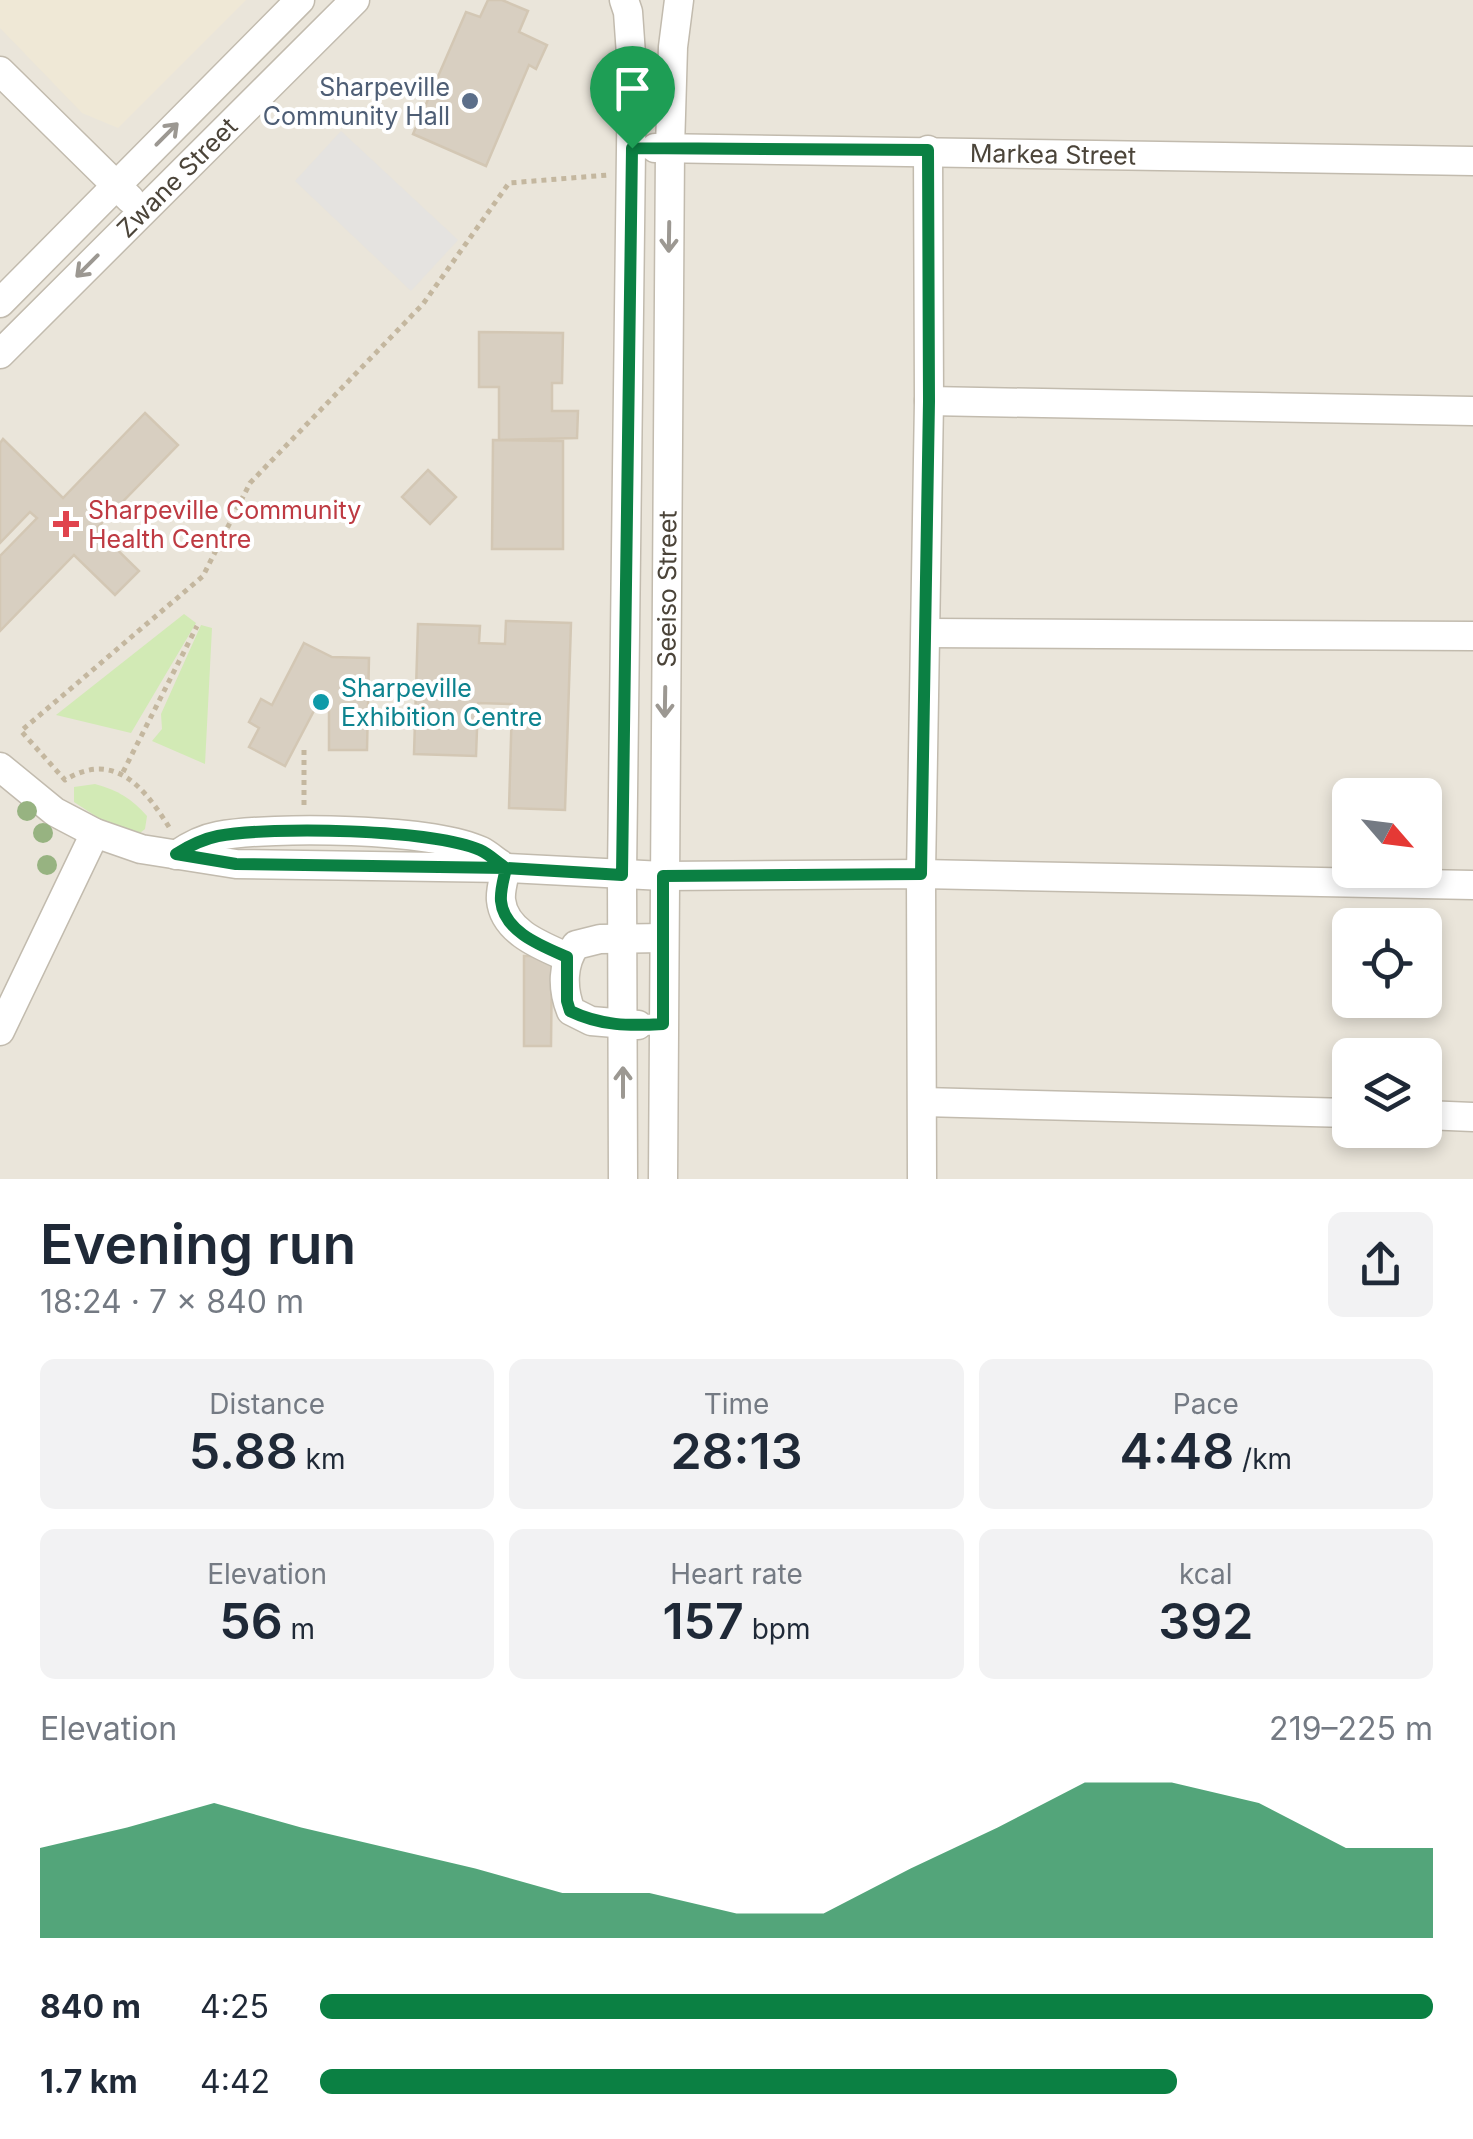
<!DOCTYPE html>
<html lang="en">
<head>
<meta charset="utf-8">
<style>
  :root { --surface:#fff; --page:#f2f2f3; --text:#1f2937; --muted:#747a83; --accent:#0b8043 }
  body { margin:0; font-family:Inter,sans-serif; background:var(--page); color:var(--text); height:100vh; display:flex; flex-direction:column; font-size:38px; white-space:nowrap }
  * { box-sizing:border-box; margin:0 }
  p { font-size:32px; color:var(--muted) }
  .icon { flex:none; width:55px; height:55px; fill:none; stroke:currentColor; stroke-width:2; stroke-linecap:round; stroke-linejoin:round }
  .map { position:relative; height:1179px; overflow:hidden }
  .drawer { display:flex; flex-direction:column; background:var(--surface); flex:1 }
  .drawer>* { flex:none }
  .needle { width:65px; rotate:118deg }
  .tools { position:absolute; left:1332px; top:778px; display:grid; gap:20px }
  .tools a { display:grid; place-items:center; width:110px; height:110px; border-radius:15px; background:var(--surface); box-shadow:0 5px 15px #0003; font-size:50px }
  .pin { position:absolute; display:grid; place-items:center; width:85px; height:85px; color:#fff; margin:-102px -42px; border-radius:50% 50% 50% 0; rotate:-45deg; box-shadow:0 0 10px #0007 }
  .pin .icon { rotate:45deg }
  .round { display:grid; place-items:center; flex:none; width:105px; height:105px; border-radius:15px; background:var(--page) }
  .head { display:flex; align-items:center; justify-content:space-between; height:170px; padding:0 40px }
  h1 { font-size:55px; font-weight:600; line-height:75px }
  .metrics { display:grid; grid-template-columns:repeat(3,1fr); gap:15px; height:170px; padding:10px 40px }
  .metrics div { display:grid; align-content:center; border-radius:15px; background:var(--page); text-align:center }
  .metrics b { font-size:50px; font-weight:600 }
  .metrics small { font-size:28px; font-weight:400 }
  .metrics p { font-size:28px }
  .chart { height:280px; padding:20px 40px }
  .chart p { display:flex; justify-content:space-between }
  .chart svg { width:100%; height:180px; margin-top:10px; fill:var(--accent); opacity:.7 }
  ul { padding:0 40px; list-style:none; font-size:32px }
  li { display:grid; grid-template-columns:160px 120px 1fr; align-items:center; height:75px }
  li i { height:25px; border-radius:12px; background:var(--accent) }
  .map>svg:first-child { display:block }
  .residential { fill:#eae5da; fill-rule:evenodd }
  .education { fill:#efe8d6 }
  .green { fill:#d2eab5 }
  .parking { fill:#e5e3e0 }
  .building { fill:#d8cfc1; stroke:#d3c7b4; stroke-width:2.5 }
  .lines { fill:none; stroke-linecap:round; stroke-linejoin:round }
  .minor-casing { stroke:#c2bbae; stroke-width:31 }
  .path { stroke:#c4b79f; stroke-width:5; stroke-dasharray:5 5; stroke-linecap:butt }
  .minor { stroke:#fff; stroke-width:28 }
  .tree { fill:#97b381 }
  .oneway { stroke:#9c9892 }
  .route-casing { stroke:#fff; stroke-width:20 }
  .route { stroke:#0b8043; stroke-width:12 }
  .service-dot { fill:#5c6f8a; stroke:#fff; stroke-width:4 }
  .health-dot { fill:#e0444e; stroke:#fff; stroke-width:4 }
  .culture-dot { fill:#0f9aa8; stroke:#fff; stroke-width:4 }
  .labels { text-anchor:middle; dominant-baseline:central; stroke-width:8; stroke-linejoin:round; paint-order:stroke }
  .service-label { font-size:25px; fill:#4e5e75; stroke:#fff; text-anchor:end }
  .street-label { font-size:25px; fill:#4b4439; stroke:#fff }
  .health-label { font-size:25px; fill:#be3a42; stroke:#fff; text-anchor:start }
  .culture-label { font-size:25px; fill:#0d838f; stroke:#fff; text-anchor:start }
</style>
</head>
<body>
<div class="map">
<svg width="1473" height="1179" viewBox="0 0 1473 1179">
  <rect width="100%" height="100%" fill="#f6f3ec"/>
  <path class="residential" d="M 0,0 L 1473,0 L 1473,1179 L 0,1179 ZM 1350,795 L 1425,795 L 1425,870 L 1350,870 ZM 1350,925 L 1425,925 L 1425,1000 L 1350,1000 ZM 1350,1055 L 1425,1055 L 1425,1130 L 1350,1130 Z"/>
  <polygon class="education" points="0,0 246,0 118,128 82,113 0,28"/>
  <g class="green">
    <polygon points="184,614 196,623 131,733 56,715"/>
    <polygon points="201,625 212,628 205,764 152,741 162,729 161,714"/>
    <path d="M 95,784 C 118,790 132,799 147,816 L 145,829 L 140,833 L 114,828 L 74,802 L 74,787 Z"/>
  </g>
  <polygon class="parking" points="341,131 458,240 411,291 295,181"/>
  <g class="building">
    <polygon points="488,0 502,0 528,11 519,32 547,45 536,69 529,65 486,166 413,134 466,12 480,17"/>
    <polygon points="479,332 563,333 562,383 552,383 552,411 578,411 577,438 499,440 499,387 479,387"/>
    <polygon points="145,413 178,445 96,529 139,571 115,595 74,555 0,631 0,556 37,518 30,512 0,543 0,443 3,439 63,498"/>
    <polygon points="493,440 563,441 563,549 492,549"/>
    <polygon points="428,470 456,497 430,524 402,497"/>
    <polygon points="506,621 571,623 565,810 509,808 512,704 478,703 476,756 414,754 418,624 480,626 479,643 505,644"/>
    <polygon points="304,643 332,657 369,658 367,750 329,750 329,705 317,705 285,766 249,747 259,728 249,722 261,699 272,705"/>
    <polygon points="524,956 552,956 551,1046 524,1046"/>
  </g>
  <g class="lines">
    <defs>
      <g id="minor">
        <polyline points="0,71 130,199"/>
        <path id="s1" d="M 655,148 L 1473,161"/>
        <polyline points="0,303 300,0"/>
        <path id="s2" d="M 0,354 L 355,0"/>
        <polyline points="929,401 1473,411"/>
        <polyline points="926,633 1473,636"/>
        <polyline points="0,767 55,812 95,833 141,849 236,864 506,868 663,876 921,874 1473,885"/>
        <path d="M 176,855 C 189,846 202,839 218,836 C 272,826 433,828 481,851 C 487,854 494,860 500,864"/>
        <path d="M 506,868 C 504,878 500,890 501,900 C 504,932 542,946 567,957"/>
        <path d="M 638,1025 L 591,1021 L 571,1011 C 562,989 562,963 576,945 L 600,939 L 663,938"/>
        <polyline points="0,1031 95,833"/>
        <polyline points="923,1102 1350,1113"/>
        <polyline points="1425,1115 1473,1117"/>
        <polyline points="623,1179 622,875 632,69 628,12 624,0"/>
        <path id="s3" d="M 663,1179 L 670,148 L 673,47 L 679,0"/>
        <polyline points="922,1179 921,874 929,401 928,150"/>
      </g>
    </defs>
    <use href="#minor" class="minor-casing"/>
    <g class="path">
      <polyline points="123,772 197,626"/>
      <polyline points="304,805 304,748"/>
      <path d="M 169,827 C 144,787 114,750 65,780 L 21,731 L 203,576 L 250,483 L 423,304 L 509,183 L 608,175"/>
    </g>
    <use href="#minor" class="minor"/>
  </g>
  <g class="tree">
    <circle cx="27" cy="811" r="10"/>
    <circle cx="43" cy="833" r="10"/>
    <circle cx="47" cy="865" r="10"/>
  </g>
  <defs><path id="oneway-shaft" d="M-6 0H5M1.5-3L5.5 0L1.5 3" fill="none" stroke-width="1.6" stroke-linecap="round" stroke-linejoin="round" transform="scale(2.5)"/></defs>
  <g class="oneway">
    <use href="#oneway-shaft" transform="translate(167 134) rotate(-45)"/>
    <use href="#oneway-shaft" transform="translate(669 237) rotate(91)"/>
    <use href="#oneway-shaft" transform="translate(87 266) rotate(135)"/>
    <use href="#oneway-shaft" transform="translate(665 702) rotate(91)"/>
    <use href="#oneway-shaft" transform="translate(623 1082) rotate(-90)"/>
  </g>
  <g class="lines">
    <defs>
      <path id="route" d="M 632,148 L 622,875 L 506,868 L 236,864 L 176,854 C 189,846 203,839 218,836 C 271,826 432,829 480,850 C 489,854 497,862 506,868 C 504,878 500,890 501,901 C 504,932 542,946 567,957 L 567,1001 L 570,1011 C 601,1026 629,1026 663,1024 L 663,876 L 921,874 L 929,401 L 928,150 L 632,148"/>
    </defs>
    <use href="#route" class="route-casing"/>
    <use href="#route" class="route"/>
  </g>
  <circle class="service-dot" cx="470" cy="101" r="10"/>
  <path class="health-dot" d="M61 509h10v10h10v10h-10v10h-10v-10h-10v-10h10z"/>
  <circle class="culture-dot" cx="321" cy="702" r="10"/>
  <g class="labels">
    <g class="service-label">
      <text x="450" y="87">Sharpeville<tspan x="450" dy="29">Community Hall</tspan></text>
    </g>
    <g class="street-label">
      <text stroke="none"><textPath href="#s1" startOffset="398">Markea Street</textPath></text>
      <text stroke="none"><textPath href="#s2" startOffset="250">Zwane Street</textPath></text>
      <text stroke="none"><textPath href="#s3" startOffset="590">Seeiso Street</textPath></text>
    </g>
    <g class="health-label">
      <text x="88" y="510">Sharpeville Community<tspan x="88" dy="29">Health Centre</tspan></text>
    </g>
    <g class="culture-label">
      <text x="341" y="688">Sharpeville<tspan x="341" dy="29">Exhibition Centre</tspan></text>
    </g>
  </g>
</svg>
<div class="tools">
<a><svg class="needle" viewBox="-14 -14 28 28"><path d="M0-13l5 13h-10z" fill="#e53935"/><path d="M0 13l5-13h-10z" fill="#747a83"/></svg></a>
<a><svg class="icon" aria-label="locate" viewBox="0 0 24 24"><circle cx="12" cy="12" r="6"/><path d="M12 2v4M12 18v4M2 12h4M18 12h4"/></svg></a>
<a><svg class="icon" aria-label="layers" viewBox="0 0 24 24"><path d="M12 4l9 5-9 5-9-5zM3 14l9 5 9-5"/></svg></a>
</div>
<div class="pin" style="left:632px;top:148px;background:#1e9e55"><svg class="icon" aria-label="arrive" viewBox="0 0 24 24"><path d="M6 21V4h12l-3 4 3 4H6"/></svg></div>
</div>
<section class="drawer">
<div class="head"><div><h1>Evening run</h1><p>18:24 · 7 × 840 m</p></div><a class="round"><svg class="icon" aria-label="share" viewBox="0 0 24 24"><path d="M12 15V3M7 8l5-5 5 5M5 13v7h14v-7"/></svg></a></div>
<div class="metrics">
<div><p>Distance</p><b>5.88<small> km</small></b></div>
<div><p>Time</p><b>28:13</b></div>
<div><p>Pace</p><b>4:48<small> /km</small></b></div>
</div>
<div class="metrics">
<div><p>Elevation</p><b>56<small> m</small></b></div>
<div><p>Heart rate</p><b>157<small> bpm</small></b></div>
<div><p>kcal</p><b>392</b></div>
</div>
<div class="chart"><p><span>Elevation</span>219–225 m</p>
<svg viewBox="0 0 160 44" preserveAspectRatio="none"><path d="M0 44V22L10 17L20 11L30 17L40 22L50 27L60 33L70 33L80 38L90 38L100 27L110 17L120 6L130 6L140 11L150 22L160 22V44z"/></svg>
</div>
<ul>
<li><b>840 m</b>4:25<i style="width:100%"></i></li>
<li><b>1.7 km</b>4:42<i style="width:77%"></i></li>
</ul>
</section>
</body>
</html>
